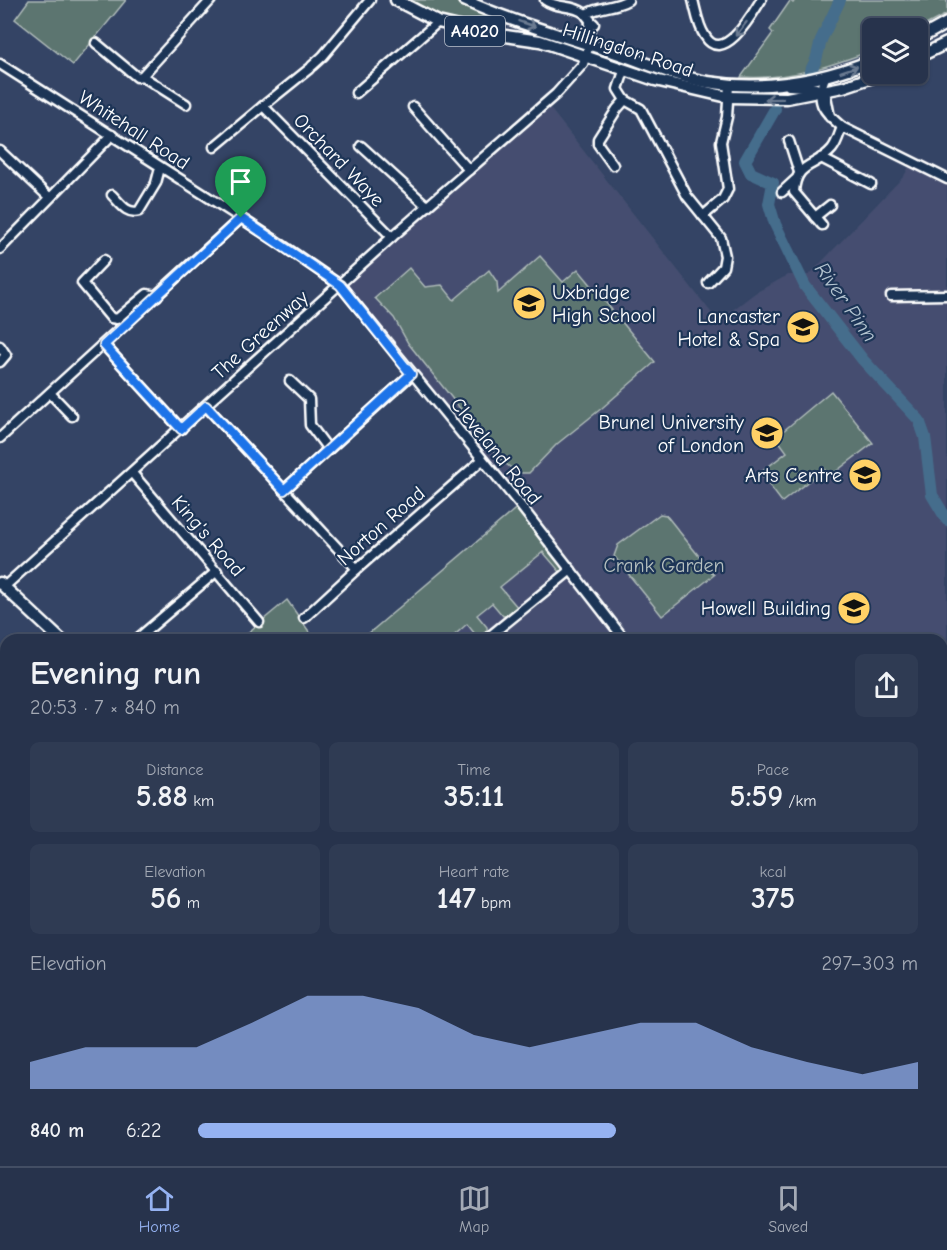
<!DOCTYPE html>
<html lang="en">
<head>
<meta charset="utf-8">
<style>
  :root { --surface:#27334c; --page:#2f3b53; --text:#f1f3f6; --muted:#a4aab5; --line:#434e64; --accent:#95b2f1 }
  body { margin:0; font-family:"Comic Neue",sans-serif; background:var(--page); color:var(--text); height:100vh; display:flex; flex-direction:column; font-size:22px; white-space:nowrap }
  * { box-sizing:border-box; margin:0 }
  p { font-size:20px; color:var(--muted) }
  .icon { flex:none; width:33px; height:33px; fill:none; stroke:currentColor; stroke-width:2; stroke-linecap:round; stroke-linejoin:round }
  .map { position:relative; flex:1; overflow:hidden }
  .side { position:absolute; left:0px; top:634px; width:948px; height:532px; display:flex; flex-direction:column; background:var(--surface); border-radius:18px 18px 0 0; box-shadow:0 2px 4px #0004,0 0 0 2px var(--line) }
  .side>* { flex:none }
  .tools { position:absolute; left:862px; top:18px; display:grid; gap:12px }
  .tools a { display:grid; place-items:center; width:66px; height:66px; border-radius:9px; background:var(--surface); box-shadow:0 2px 4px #0004,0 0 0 2px var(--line); font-size:30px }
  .pin { position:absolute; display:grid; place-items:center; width:51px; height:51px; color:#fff; margin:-62px -26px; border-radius:50% 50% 50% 0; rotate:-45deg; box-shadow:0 0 6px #0007 }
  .pin .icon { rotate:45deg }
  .round { display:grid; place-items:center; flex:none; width:63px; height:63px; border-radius:9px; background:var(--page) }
  .summary { display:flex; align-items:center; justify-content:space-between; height:102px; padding:0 30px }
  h1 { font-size:33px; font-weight:700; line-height:45px }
  .figures { display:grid; grid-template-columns:repeat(3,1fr); gap:9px; height:102px; padding:6px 30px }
  .figures div { display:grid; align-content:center; border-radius:9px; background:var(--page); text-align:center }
  .figures b { font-size:30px; font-weight:700 }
  .figures small { font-size:16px; font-weight:400 }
  .figures p { font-size:16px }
  .chart { height:168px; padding:12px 30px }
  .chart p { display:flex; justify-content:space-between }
  .chart svg { width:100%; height:108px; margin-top:6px; fill:var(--accent); opacity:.7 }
  ul { padding:0 30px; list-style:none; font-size:20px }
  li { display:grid; grid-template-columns:96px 72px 1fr; align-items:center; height:45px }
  li i { height:15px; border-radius:8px; background:var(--accent) }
  .tab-bar { display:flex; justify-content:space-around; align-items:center; height:84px; border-top:2px solid var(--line); background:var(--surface); font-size:16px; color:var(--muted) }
  .tab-bar a { display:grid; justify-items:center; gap:3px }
  .tab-bar .on { color:var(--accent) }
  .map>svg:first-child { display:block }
  .built { fill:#444e6f }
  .green { fill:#5c7470; stroke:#aebab8; stroke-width:1.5 }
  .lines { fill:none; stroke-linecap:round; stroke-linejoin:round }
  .river { stroke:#456d8c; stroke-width:12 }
  .minor-casing { stroke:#fff; stroke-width:13 }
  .major-casing { stroke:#fff; stroke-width:15 }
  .minor { stroke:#1d3557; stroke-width:8 }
  .major { stroke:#1d3557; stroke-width:10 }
  .oneway { stroke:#6c7c92 }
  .route-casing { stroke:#fff; stroke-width:12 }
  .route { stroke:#1a73e8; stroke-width:8 }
  .labels { text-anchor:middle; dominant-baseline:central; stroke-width:4.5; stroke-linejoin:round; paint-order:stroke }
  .shield { fill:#1d3557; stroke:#bbc2cd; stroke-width:1.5 }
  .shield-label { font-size:18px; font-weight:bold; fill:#fff }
  .street-label { font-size:20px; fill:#fff; stroke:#1d3557 }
  .poi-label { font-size:20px; fill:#fff; stroke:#1d3557; text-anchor:end }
  .park-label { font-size:20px; fill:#b6c0bf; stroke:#1d3557 }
  .water-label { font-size:21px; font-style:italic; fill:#b5c5d1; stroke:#1d3557 }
</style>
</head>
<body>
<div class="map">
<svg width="947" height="1166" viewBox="0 0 947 1166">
  <rect width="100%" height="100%" fill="#344465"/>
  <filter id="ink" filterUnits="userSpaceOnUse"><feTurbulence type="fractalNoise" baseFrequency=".0167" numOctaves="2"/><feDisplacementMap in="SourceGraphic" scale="12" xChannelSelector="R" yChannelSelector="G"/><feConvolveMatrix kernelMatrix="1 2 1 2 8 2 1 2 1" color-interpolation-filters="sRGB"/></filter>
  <g filter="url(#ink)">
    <g class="built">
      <polygon points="549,107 718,321 755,293 788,275 809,275 904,176 912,161 947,178 947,751 942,757 942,640 445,640 455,623 549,542 340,285 475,165 496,155"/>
      <polygon points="0,999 6,1004 6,1073 0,1070"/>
      <polygon points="0,1128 6,1133 6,1161 43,1161 50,1166 0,1166"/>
      <polygon points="130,1161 288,1161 292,1166 134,1166"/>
    </g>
    <g class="green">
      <polygon points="29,0 126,0 73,65 15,19"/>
      <polygon points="396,0 464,0 496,17 500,26 495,32 438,22"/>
      <path d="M 795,0 L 947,0 L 947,14 L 918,29 L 873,28 L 873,50 C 828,67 790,80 741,77 L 773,33 L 770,30 L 790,1 L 793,3 Z"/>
      <polygon points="540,256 563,282 578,269 655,362 602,408 557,444 529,473 518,473 502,461 408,343 394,318 375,298 409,268 425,287 442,285 454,300 489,270 497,282 498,293"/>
      <polygon points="831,391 873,443 830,476 824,469 782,502 760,473 787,452 776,437"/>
      <polygon points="520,505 550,543 545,547 564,570 561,573 543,552 500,587 518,608 509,615 503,616 492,603 477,615 487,627 487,633 479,639 467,624 449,640 361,640"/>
      <polygon points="660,514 666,515 714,575 662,616 614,556 618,545"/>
      <polygon points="287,600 315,640 239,640"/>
      <polygon points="947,764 947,860 942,858 942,770"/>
      <polygon points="0,770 6,786 6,890 1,896"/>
      <polygon points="0,905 6,919 6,1004 0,999"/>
    </g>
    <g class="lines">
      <g class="river">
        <polyline points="810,72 816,60 821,40 840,0"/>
        <polyline points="775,109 745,161 751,173 773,183 769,204 775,224 805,286 863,360 919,420 925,437 932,495 947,520"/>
      </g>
      <defs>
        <g id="minor">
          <path d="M 545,0 C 556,9 572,4 584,13 C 587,16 590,21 594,24"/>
          <path d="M 693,0 C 696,11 698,26 705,36 C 723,66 753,13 761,0"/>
          <path d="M 586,14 C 599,6 615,8 628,0"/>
          <polyline points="96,43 137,77 142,76 211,0"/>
          <polyline points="0,64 275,240 340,285 520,505 625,640"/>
          <polyline points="312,66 323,56 370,0"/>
          <polyline points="624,71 618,89 625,100 641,109 687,196 721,238 725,256 723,267 708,283"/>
          <polyline points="142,76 186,104"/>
          <path d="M 825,77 C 815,102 822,110 842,127 L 947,179"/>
          <polyline points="789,86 816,88 820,93 826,96 830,117"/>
          <polyline points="356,93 438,22"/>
          <polyline points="263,106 309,69"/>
          <polyline points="413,107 469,170"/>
          <polyline points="789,141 799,172"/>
          <polyline points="361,146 427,206"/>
          <polyline points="214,147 263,106 392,237"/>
          <polyline points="0,151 49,197"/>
          <polyline points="821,158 871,184"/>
          <polyline points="613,165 598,144 598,139 617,109 625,100"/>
          <polyline points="782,192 795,180"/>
          <path d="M 112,195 C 120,203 127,215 139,211 L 156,183 L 160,168"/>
          <polyline points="703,216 723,199 728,189 721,142 727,117 729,85"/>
          <polyline points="815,217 830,205"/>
          <path d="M 822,225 L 794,192 C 796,161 816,168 832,149 C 837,143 839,134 842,127"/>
          <polyline points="0,249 112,135"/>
          <polyline points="104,260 82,283 111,318 117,319 147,294 157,296"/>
          <polyline points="891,296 947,295"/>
          <polyline points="104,345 181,429"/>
          <polyline points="0,346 6,355 0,362"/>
          <polyline points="290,381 309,399 310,425 328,449"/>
          <polyline points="50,393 72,416"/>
          <polyline points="206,406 357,569"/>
          <polyline points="0,438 241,218"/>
          <polyline points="132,473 259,622"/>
          <polyline points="284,490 412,374"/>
          <polyline points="4,587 392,237 556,94 583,64 589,45 590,20"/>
          <polyline points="304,618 357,569 482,460"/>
          <polyline points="136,640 217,571"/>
          <polyline points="485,640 571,570"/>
          <polyline points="0,679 6,686"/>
          <polyline points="0,779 6,776"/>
          <polyline points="942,945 947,948"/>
          <polyline points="0,1004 6,1008"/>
          <polyline points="942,1017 947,1012"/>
          <polyline points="942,1132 947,1138"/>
          <polyline points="356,1161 359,1165"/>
          <polyline points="801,1161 806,1166"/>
          <polyline points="883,1161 887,1166"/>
          <polyline points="645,1166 649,1161"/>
          <polyline points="723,1166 727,1161"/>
        </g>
        <g id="major">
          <polyline points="396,0 438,22 485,33 540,41 655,80 728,97 787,98 843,87 882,74"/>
          <path d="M 464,0 C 509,21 559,35 607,50 C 640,60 672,76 707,82 C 763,91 821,81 873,60"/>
          <polyline points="918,39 947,23"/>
          <polyline points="918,57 947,43"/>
          <polyline points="0,583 61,640"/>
          <polyline points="513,1161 517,1166"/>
        </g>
      </defs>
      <use href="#minor" class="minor-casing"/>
      <use href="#major" class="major-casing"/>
      <use href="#minor" class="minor"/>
      <use href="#major" class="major"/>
    </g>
    <defs><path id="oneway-shaft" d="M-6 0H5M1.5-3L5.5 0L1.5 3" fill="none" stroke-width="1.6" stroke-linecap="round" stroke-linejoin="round" transform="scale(1.5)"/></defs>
    <g class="oneway">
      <use href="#oneway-shaft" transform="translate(527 24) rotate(19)"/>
      <use href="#oneway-shaft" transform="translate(741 29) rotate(128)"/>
      <use href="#oneway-shaft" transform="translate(849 69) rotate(-19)"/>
      <use href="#oneway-shaft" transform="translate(774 99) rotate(179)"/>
    </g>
  </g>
  <g class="lines" filter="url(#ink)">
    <defs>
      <polygon id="route" points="241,218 340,285 411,374 284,490 206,406 181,429 104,345"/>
    </defs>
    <use href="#route" class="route-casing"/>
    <use href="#route" class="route"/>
  </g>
  <defs>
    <symbol id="school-disc" viewBox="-11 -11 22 22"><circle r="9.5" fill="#ffd166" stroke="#1d3557"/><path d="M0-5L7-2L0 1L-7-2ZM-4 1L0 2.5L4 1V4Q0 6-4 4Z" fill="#111"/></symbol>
    <symbol id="university-disc" viewBox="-11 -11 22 22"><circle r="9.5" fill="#ffd166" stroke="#1d3557"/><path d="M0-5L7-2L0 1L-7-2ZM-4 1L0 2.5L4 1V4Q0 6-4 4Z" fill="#111"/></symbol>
  </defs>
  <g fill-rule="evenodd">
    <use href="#school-disc" x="510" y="284" width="38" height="38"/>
    <use href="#university-disc" x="784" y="308" width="38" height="38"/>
    <use href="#university-disc" x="748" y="414" width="38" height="38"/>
    <use href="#university-disc" x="846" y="456" width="38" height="38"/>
    <use href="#university-disc" x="835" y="589" width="38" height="38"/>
  </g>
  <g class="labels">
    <rect class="shield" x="445" y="16" width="60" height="30" rx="4.5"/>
    <g class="shield-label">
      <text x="475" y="31">A4020</text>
    </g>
    <g class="street-label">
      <text transform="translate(628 50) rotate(18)">Hillingdon Road</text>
      <text transform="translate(134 130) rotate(33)">Whitehall Road</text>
      <text transform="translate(339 160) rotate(46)">Orchard Waye</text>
      <text transform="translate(260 335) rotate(-42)">The Greenway</text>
      <text transform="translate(496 451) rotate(51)">Cleveland Road</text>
      <text transform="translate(381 526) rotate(-41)">Norton Road</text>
      <text transform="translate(208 536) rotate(49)">King's Road</text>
    </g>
    <g class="poi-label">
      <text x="552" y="292" text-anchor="start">Uxbridge<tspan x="552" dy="23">High School</tspan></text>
      <text x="780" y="316">Lancaster<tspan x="780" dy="23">Hotel &amp; Spa</tspan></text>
      <text x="744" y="422">Brunel University<tspan x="744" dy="23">of London</tspan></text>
      <text x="842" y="475">Arts Centre</text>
      <text x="831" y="608">Howell Building</text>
    </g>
    <g class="park-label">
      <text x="664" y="565">Crank Garden</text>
    </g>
    <g class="water-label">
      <text transform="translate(846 302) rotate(55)">River Pinn</text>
    </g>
  </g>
</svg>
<div class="tools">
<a><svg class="icon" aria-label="layers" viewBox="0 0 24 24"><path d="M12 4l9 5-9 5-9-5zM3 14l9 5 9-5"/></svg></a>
</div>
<div class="pin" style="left:241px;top:218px;background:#1e9e55"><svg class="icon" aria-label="arrive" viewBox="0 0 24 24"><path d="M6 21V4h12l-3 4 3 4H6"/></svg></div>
<section class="side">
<div class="summary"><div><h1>Evening run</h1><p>20:53 · 7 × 840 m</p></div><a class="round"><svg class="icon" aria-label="share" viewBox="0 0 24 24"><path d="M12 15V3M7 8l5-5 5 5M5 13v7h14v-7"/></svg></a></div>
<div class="figures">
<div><p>Distance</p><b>5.88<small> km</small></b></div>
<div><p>Time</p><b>35:11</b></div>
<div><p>Pace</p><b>5:59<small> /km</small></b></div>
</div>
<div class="figures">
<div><p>Elevation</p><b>56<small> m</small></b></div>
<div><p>Heart rate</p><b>147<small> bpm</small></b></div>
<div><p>kcal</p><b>375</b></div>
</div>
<div class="chart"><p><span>Elevation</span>297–303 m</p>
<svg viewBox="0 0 160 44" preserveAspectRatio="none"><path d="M0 44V33L10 27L20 27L30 27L40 17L50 6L60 6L70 11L80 22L90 27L100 22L110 17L120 17L130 27L140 33L150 38L160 33V44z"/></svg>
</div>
<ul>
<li><b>840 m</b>6:22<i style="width:58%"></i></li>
</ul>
</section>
</div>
<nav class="tab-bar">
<a class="on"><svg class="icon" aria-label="home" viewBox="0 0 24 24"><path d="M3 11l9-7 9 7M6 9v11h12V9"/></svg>Home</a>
<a><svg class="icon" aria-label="map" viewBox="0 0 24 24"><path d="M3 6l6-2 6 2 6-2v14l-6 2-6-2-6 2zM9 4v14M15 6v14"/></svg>Map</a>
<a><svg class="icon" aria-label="saved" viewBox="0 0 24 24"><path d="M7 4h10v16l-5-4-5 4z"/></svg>Saved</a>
</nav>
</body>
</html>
